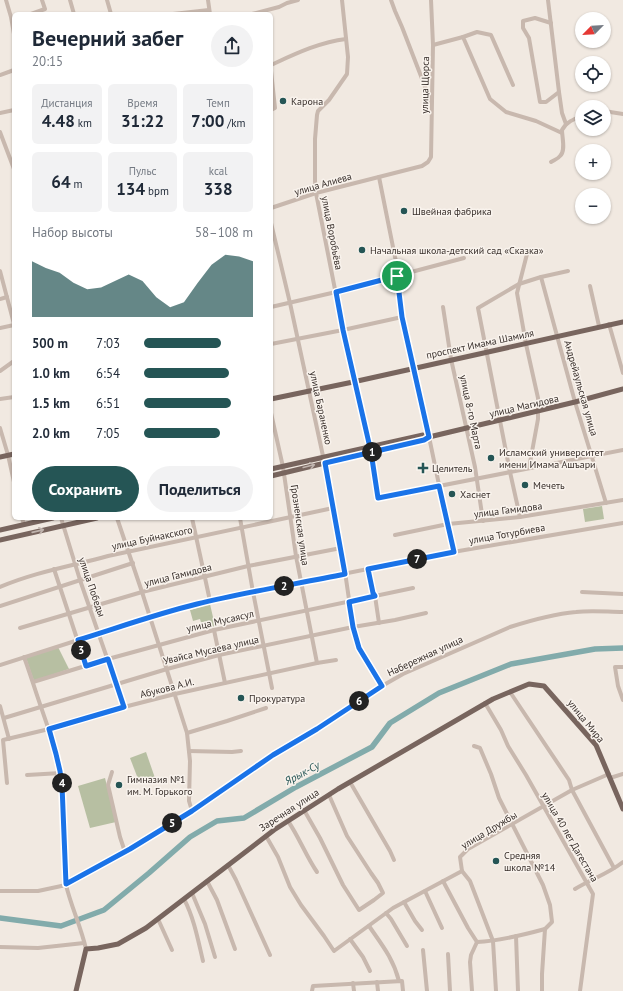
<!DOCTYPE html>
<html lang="ru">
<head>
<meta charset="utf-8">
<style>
  :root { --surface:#fff; --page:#f2f2f3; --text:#1f2937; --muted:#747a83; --accent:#255555 }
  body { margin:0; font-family:"PT Sans",sans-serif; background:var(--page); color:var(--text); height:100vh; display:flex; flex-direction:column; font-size:15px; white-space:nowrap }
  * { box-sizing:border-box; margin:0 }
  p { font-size:13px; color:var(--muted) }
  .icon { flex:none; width:22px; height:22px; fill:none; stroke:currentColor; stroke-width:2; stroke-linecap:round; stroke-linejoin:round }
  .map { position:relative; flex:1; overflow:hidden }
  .side { position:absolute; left:12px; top:12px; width:261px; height:508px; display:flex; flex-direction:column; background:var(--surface); border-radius:6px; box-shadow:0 1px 3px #0004 }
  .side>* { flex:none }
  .needle { width:26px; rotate:246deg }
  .tools { position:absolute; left:575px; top:12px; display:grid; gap:8px }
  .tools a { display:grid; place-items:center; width:36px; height:36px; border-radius:50%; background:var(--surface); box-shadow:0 1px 3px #0004; font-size:20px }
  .pin { position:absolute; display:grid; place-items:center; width:34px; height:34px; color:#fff; margin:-17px; border:2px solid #fff; border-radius:50%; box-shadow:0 1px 4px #0007 }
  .km { position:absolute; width:20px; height:20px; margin:-10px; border-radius:50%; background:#222; color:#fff; font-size:11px; line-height:20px; text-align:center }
  .round { display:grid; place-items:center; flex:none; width:42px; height:42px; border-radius:21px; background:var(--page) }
  .summary { display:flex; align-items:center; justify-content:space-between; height:68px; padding:0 20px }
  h1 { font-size:22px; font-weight:800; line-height:30px }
  .stats { display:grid; grid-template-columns:repeat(3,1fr); gap:6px; height:68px; padding:4px 20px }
  .stats div { display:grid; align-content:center; border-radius:6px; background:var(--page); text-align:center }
  .stats b { font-size:17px; font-weight:800 }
  .stats small { font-size:11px; font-weight:400 }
  .stats p { font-size:11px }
  .chart { height:112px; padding:8px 20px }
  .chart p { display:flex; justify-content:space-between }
  .chart svg { width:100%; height:72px; margin-top:4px; fill:var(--accent); opacity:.7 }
  .action { display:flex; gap:8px; margin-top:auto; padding:8px 20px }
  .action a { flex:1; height:46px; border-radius:24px; background:var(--accent); color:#fff; font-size:16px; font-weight:800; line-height:46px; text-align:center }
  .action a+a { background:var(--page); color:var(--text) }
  ul { padding:0 20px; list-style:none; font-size:13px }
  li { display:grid; grid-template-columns:64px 48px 1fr; align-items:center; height:30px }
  li i { height:10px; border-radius:5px; background:var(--accent) }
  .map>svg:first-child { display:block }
  .green { fill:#b7bfa2 }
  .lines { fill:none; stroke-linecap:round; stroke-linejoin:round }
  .river { stroke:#82abab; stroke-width:5.5 }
  .minor { stroke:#c8b8ae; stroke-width:4 }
  .major { stroke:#78655e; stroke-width:5 }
  .oneway { stroke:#bfb3ad }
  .route-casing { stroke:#fff; stroke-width:8 }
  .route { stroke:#1a73e8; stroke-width:5 }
  .poi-dot { fill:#255555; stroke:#f9f3ed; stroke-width:1.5 }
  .labels { text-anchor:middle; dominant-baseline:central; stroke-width:3; stroke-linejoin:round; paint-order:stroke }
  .street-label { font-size:10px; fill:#382f2b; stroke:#f9f3ed }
  .poi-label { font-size:10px; fill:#382f2b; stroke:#f9f3ed; text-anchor:start }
  .water-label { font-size:11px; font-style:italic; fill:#255555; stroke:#f9f3ed }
</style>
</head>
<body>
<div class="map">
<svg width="623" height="991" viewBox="0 0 623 991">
  <rect width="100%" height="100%" fill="#f1e9e1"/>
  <g class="green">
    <polygon points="602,506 604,519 585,522 583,509"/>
    <polygon points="210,604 215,626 203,629 200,619 193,621 190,610"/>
    <polygon points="58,647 69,669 34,681 26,658"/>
    <polygon points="146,752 155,778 140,784 130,758"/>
    <polygon points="105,778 116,822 90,828 78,786"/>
  </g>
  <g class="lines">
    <polyline class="river" points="0,918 61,926 104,910 149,873 190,837 217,821 244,818 296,787 372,747 390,723 439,693 511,664 595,649 623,648"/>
    <g class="minor">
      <polyline points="6,0 11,17 14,34"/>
      <polyline points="70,0 74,14"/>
      <polyline points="107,0 111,14"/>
      <polyline points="208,0 210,14"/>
      <polyline points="342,0 348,57 347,74 329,100 318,111 317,115 315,139 315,181 316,193 343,330 371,452 378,498 623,450"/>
      <polyline points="391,0 395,11 402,27 431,102"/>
      <polyline points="548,0 559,92 562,113 566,124"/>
      <polyline points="31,14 45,9 42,0"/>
      <polyline points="173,14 209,10"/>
      <polyline points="252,14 279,7 287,3 298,0"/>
      <polyline points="551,23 535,18 523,21 523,28 529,38 540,102 546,102 559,92"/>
      <polyline points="433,45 463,37"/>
      <path d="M 271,65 C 295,54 320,42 346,39"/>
      <polyline points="271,71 275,108 271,110"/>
      <polyline points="0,75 14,70"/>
      <polyline points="513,85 491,35 477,32 463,37 490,99 506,112 536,121 562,133"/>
      <polyline points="604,111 623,114"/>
      <polyline points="0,113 14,110"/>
      <polyline points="0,132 14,169"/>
      <path d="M 551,162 C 554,160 558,159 560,156 C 566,151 562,137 562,130 C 566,122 574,119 582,116"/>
      <polyline points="379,177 396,262 402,317 428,432 453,552"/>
      <polyline points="271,208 316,193 422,166 428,162 431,157 433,45 431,0"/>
      <polyline points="271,223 290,303 326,470 344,565 353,627 359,648 382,686"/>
      <polyline points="527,254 517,293 526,344 538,398 538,419 529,468"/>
      <polyline points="0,271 14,324"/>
      <polyline points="541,277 575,402 606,503"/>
      <polyline points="590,286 599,326"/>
      <polyline points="0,299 7,297"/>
      <polyline points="271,307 336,292 464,258"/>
      <polyline points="443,307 451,359 475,467 483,521"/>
      <polyline points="609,324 623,373"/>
      <polyline points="0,328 14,325"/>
      <polyline points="271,344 343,330 402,317"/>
      <polyline points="0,371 14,361"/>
      <polyline points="0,399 14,397"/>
      <polyline points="271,413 283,467 296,556 317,663"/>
      <polyline points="0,428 8,455 14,482"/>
      <polyline points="520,517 510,472 478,308 519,284 541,277 568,271"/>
      <polyline points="22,518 24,525"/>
      <polyline points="61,518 80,580 124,707"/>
      <polyline points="117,518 142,592 187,733 190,761 189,801 192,811"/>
      <polyline points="192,518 210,601"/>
      <polyline points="240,518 253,592 272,688"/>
      <polyline points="395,535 448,524 520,517 623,500"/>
      <polyline points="54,569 86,666"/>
      <polyline points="368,569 373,593 375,596 379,623"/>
      <path d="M 0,587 C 35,572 72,566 108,556 L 333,508"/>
      <polyline points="582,592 623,594"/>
      <polyline points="0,606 133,563"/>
      <polyline points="20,628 142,592 248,566 341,548"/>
      <polyline points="214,630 225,683"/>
      <path d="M 24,657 C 30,673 35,690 41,707 C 50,733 59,758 62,785 L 66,885 C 71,906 81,927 86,949"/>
      <polyline points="0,665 150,617 196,604 253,592 453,552 623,523"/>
      <polyline points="623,667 615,667 618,686 623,700"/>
      <polyline points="33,682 108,659 214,630 413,588"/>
      <polyline points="510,692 569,780 572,790 614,868"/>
      <polyline points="485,703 501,730 508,746 526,775 593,894 580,991"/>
      <polyline points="0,706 9,739"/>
      <polyline points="4,718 167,669 219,655 353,627 395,620 426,613"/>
      <polyline points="187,733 227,721 266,708"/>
      <polyline points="474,746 480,748 491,774 499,798 543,885 550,905 552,922 545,929 542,974 542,991"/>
      <polyline points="189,751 232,752 241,751"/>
      <polyline points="112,772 108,785 120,837 125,852"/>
      <polyline points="27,775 61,773"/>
      <polyline points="610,778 623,774"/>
      <polyline points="350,782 390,851 394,860"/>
      <polyline points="7,783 3,740 49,729 124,707 175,694 317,663 336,660"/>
      <polyline points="304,810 320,838 343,885 359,910 374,900 383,893 378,883 371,873 347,836 329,795"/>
      <path d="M 288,821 C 299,837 306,856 317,872"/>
      <polyline points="266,836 278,857 290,887 301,905 324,936 334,951 393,908 462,871 460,857 468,849 572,790 609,774"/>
      <polyline points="228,865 236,880 270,955"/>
      <polyline points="462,871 470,881 493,941 496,991"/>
      <polyline points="207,881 217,900 235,949"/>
      <path d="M 443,881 L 468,928 L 477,942 C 500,941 523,935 545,929"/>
      <path d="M 575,889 C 591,879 608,874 623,862"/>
      <path d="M 0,891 L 38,891 L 66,885 L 130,849 L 192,811 L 273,755 L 317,729 L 382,686 L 403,674 L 510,627 C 532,620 554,614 576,612 C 592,610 608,612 623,612"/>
      <polyline points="425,891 442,928"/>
      <polyline points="192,893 205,924 215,957"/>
      <path d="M 184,899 C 194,918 198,940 203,961"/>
      <polyline points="404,902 415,921 422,930"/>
      <polyline points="386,913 391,919 407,946"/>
      <polyline points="158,919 172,950"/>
      <path d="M 369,926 C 382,945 393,958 399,981"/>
      <polyline points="516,936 518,991"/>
      <polyline points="350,939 363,957 370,971"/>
      <polyline points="0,947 38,948 84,943"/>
      <polyline points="423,950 427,991"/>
      <polyline points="448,954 450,991"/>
      <polyline points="377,982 378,991"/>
      <polyline points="353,983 354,991"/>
      <polyline points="312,991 313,986 402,981 403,991"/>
      <polyline points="472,991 470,962 471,955 477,942"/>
    </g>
    <g class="major">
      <polyline points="271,399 353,382 623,322"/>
      <polyline points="0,457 14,454"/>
      <polyline points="271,469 423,435 429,437"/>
      <polyline points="271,476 325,463 424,440 429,437 575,402 623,389"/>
      <polyline points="0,530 53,518"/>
      <polyline points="0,540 97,518"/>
      <polyline points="76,991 86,949 98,948 118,944 146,928 274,830 338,789 493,699 529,684 544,686 596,745 623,809"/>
    </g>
  </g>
  <defs><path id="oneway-shaft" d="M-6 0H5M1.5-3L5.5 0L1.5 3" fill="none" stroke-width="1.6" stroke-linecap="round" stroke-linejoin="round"/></defs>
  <g class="oneway">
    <use href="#oneway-shaft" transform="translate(309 466) rotate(-14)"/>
    <use href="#oneway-shaft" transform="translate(38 531) rotate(-13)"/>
  </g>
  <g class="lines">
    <defs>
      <path id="route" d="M 397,276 L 402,317 L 429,437 L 424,440 L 325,463 L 345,574 C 296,584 246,592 197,604 C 156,614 117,628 78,640 L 86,666 L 108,659 L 124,707 L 49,729 L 56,754 L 60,771 L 62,785 L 66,884 L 130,849 L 192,811 L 273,755 L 317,729 L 382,686 L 359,648 L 353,627 L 349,602 L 375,596 L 373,593 L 368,569 L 454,552 L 439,486 L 378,498 L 371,452 L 343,330 L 336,292 L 397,276"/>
    </defs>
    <use href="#route" class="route-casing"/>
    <use href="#route" class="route"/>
  </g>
  <g class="poi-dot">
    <circle cx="283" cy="101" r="4"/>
    <circle cx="404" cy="211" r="4"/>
    <circle cx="362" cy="250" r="4"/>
    <circle cx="491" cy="458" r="4"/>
    <path d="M421 462h4v4h4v4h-4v4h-4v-4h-4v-4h4z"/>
    <circle cx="525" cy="485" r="4"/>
    <circle cx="452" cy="494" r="4"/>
    <circle cx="241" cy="698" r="4"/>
    <circle cx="119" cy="785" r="4"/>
    <circle cx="496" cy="861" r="4"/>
  </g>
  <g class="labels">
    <g class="street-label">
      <text transform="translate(425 85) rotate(-89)">улица Щорса</text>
      <text transform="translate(323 184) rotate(-16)">улица Алиева</text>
      <text transform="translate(332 233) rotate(79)">улица Воробьёва</text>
      <text transform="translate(480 344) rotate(-12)">проспект Имама Шамиля</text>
      <text transform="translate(581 388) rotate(74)">Андрейаульская улица</text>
      <text transform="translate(524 406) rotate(-13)">улица Магидова</text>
      <text transform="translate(321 408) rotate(78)">улица Бараненко</text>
      <text transform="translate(471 412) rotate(78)">улица 8-го Марта</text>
      <text transform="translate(508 510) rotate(-7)">улица Гамидова</text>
      <text transform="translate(300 525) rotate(82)">Грозненская улица</text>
      <text transform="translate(507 534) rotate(-10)">улица Тотурбиева</text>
      <text transform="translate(152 538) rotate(-12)">улица Буйнакского</text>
      <text transform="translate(178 575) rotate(-14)">улица Гамидова</text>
      <text transform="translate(92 587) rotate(71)">улица Победы</text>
      <text transform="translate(220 621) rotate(-13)">улица Мусаясул</text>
      <text transform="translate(211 650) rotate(-13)">Увайса Мусаева улица</text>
      <text transform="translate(425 656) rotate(-25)">Набережная улица</text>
      <text transform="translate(167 688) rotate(-14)">Абукова А.И.</text>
      <text transform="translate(586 721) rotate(51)">улица Мира</text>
      <text transform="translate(289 810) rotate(-33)">Заречная улица</text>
      <text transform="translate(489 830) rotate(-31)">улица Дружбы</text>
      <text transform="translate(570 837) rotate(60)">улица 40 лет Дагестана</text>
    </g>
    <g class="poi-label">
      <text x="291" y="101">Карона</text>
      <text x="412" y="211">Швейная фабрика</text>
      <text x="370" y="250">Начальная школа-детский сад «Сказка»</text>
      <text x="499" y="452">Исламский университет<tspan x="499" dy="12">имени Имама Ашъари</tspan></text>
      <text x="432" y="468">Целитель</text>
      <text x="533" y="485">Мечеть</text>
      <text x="460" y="494">Хаснет</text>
      <text x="249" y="698">Прокуратура</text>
      <text x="127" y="779">Гимназия №1<tspan x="127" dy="12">им. М. Горького</tspan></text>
      <text x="504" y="855">Средняя<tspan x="504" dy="12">школа №14</tspan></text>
    </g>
    <g class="water-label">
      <text transform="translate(302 773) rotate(-28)">Ярык-Су</text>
    </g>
  </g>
</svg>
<div class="tools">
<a><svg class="needle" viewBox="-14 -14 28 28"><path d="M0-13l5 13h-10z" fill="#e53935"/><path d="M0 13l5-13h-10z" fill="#747a83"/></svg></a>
<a><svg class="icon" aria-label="locate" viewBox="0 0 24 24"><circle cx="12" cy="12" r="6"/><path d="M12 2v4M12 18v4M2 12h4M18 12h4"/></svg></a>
<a><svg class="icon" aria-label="layers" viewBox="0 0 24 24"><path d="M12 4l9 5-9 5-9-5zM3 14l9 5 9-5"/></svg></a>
<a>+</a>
<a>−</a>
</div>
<div class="pin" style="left:397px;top:276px;background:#1e9e55"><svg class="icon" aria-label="arrive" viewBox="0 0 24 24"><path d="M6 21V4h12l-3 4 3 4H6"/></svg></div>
<b class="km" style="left:372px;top:452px">1</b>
<b class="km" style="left:284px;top:586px">2</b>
<b class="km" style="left:81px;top:650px">3</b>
<b class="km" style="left:62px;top:783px">4</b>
<b class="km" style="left:172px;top:823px">5</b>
<b class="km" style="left:359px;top:701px">6</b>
<b class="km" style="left:417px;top:559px">7</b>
<section class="side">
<div class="summary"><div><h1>Вечерний забег</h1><p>20:15</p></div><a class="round"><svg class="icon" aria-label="share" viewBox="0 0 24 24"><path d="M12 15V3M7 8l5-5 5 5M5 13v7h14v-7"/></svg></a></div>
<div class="stats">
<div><p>Дистанция</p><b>4.48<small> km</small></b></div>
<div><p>Время</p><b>31:22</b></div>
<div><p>Темп</p><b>7:00<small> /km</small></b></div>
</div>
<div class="stats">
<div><b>64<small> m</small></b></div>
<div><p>Пульс</p><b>134<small> bpm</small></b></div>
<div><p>kcal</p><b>338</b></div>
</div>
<div class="chart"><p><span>Набор высоты</span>58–108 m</p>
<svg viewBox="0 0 160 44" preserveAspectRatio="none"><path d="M0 44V10L10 14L20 17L30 23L40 27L50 26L60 22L70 18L80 22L90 32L100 38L110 35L120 23L130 12L140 6L150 7L160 10V44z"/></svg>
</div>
<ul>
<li><b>500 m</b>7:03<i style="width:71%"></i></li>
<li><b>1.0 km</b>6:54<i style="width:78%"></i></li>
<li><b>1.5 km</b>6:51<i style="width:80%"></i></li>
<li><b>2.0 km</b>7:05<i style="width:70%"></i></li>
</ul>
<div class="action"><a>Сохранить</a><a>Поделиться</a></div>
</section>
</div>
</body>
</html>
